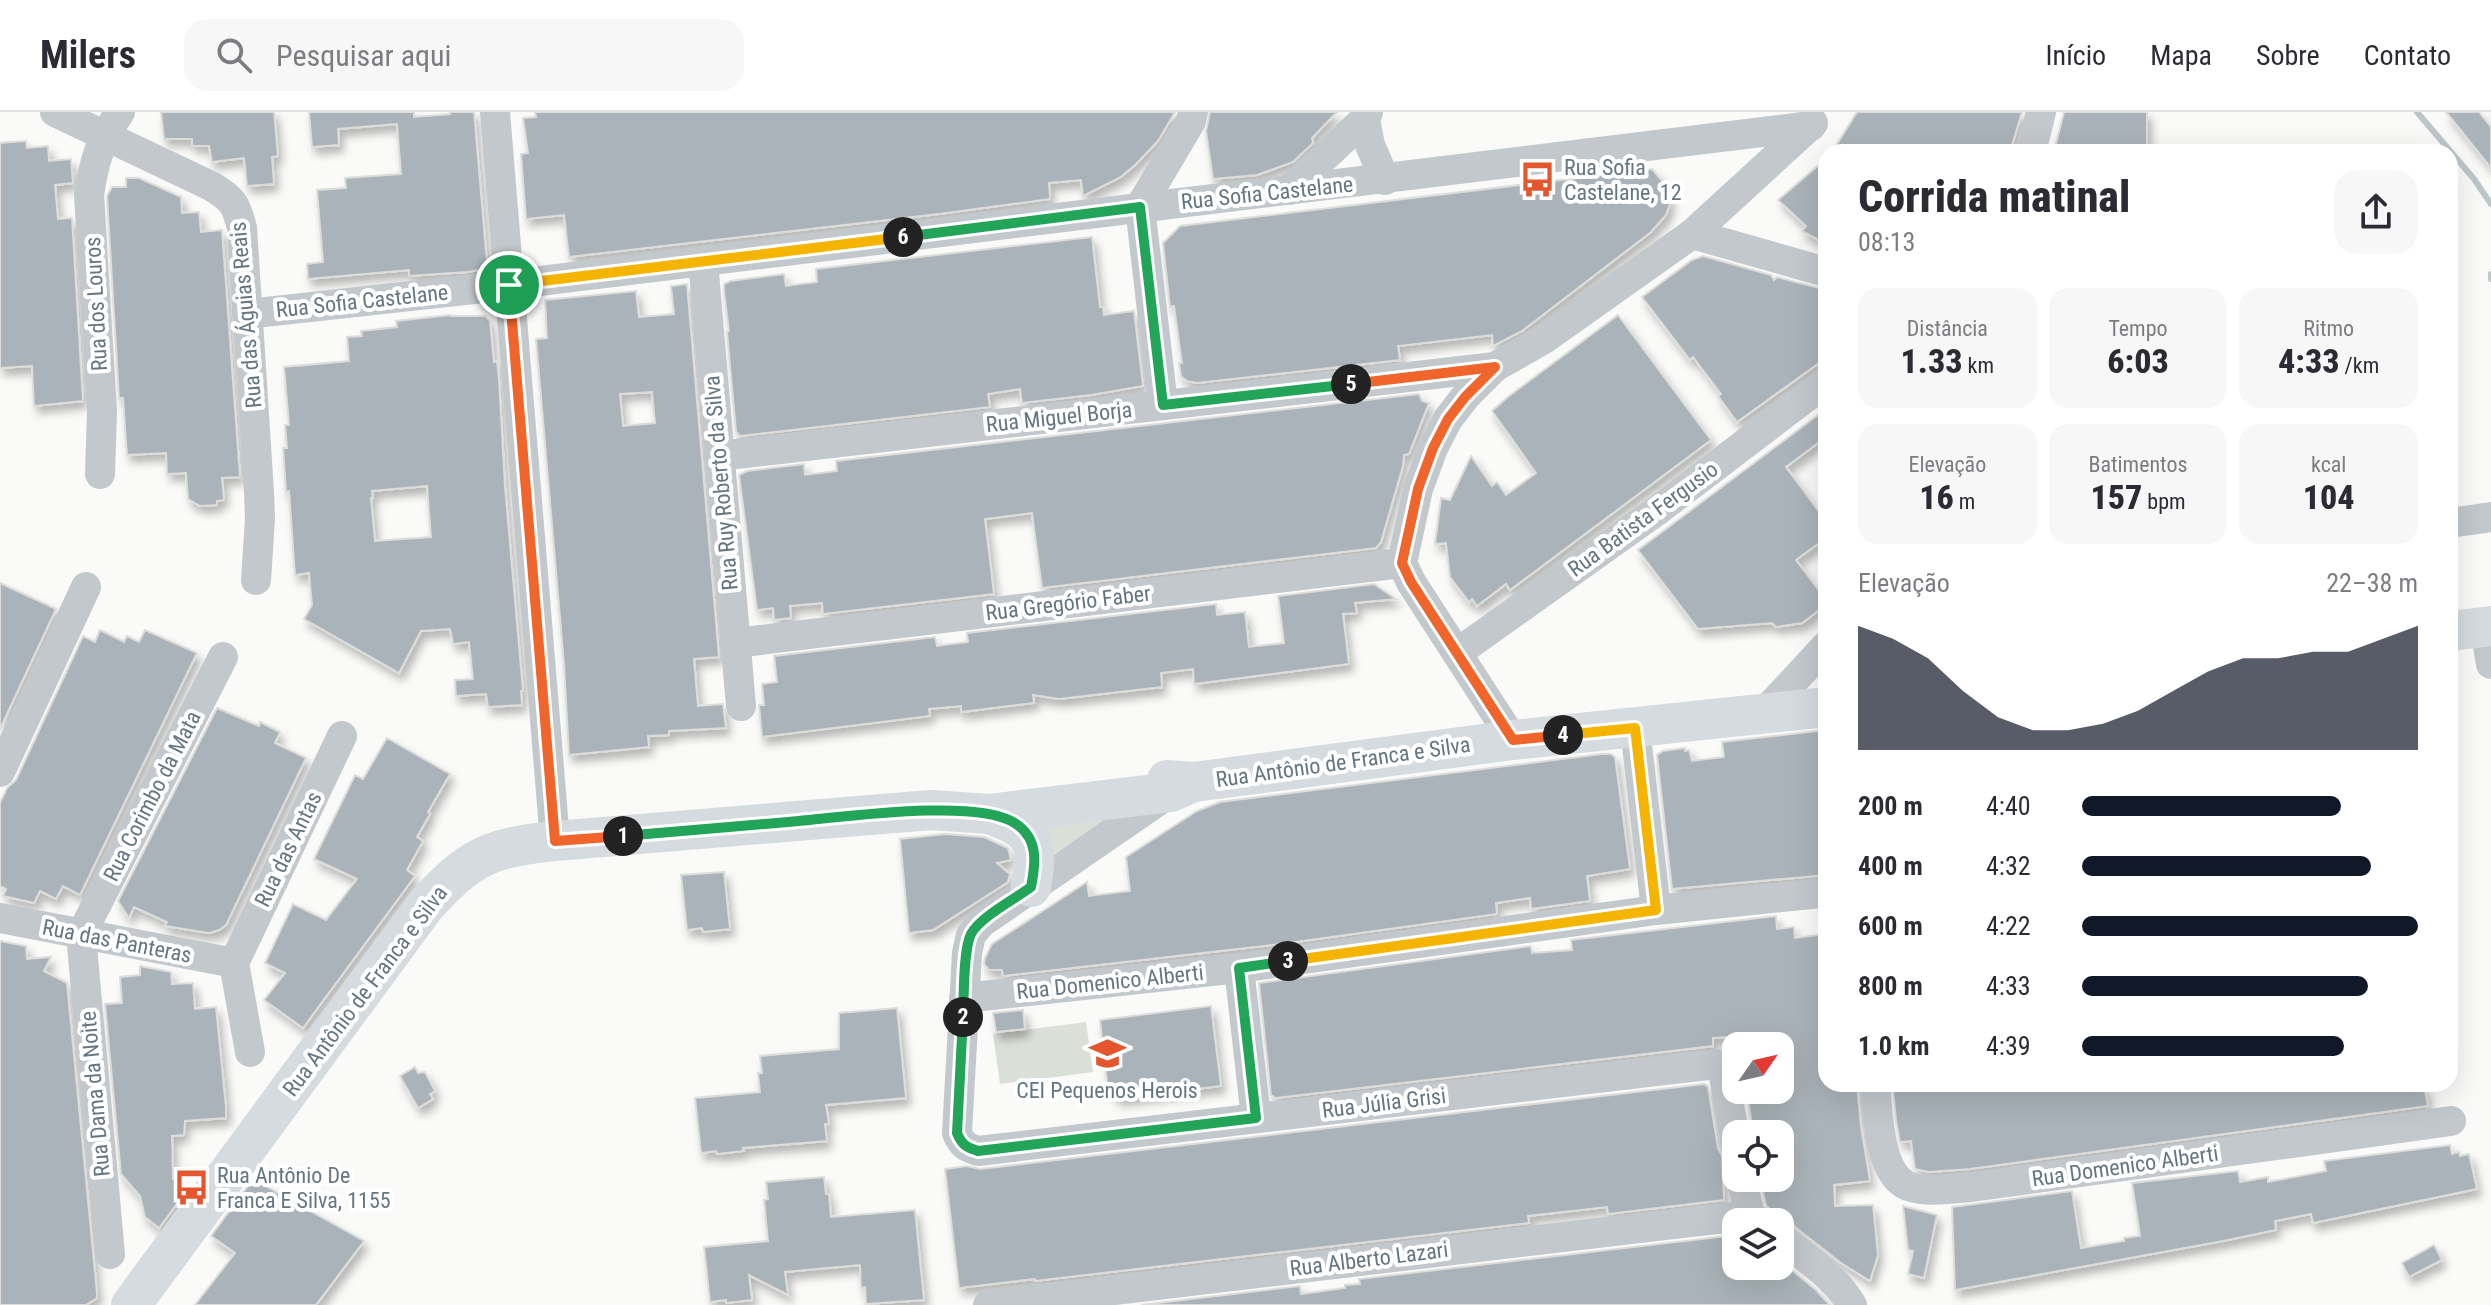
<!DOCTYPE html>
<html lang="pt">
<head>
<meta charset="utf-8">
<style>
  :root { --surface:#fff; --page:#f7f7f7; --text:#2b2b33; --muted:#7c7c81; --line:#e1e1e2; --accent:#111827 }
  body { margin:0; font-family:"Roboto Condensed",sans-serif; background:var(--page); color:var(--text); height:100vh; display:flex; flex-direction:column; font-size:30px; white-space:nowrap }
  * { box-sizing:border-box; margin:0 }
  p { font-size:26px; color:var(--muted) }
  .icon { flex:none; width:44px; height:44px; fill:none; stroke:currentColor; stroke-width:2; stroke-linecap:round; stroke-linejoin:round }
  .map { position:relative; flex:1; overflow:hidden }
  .sheet { position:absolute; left:1818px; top:32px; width:640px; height:948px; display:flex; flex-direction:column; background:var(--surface); border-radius:24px; box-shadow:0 8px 32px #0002 }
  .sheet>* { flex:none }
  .needle { width:52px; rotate:56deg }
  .buttons { position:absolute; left:1722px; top:920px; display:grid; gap:16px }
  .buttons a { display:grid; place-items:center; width:72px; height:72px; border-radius:16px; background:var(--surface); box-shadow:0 8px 32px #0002; font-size:40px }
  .pin { position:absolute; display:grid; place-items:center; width:68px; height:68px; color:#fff; margin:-34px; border:4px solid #fff; border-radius:50%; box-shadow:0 2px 8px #0007 }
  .km { position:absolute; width:40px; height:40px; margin:-20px; border-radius:50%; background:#222; color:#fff; font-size:22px; line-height:40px; text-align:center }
  .round { display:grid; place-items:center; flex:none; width:84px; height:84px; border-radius:24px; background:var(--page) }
  .summary { display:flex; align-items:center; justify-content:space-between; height:136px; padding:0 40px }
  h1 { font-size:44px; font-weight:800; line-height:60px }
  .stats { display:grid; grid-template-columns:repeat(3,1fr); gap:12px; height:136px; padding:8px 40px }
  .stats div { display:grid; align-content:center; border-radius:20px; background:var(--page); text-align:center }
  .stats b { font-size:34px; font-weight:800 }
  .stats small { font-size:22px; font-weight:400 }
  .stats p { font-size:22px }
  .chart { height:224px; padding:16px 40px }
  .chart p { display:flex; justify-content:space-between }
  .chart svg { width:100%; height:144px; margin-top:8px; fill:var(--accent); opacity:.7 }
  ul { padding:0 40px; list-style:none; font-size:26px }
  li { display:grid; grid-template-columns:128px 96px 1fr; align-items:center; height:60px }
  li i { height:20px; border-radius:10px; background:var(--accent) }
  header { display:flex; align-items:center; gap:48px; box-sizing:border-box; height:112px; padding:0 40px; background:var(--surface); border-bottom:2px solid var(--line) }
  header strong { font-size:38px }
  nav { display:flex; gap:44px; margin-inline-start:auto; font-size:28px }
  .search { width:560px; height:72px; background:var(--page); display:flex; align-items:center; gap:20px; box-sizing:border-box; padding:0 28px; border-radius:24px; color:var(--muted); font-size:30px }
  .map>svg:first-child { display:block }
  .green { fill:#dadfd7 }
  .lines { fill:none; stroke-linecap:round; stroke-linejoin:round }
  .stream { stroke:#bbc7cb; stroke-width:6 }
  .building { fill:#aab3b9; stroke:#dcdcda; stroke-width:2; fill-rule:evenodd; filter:url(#shadow) }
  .minor { stroke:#c3c8cc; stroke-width:30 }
  .major { stroke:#d6dbdf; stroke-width:40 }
  .split-1-casing { stroke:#fff; stroke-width:16 }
  .split-2-casing { stroke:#fff; stroke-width:16 }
  .split-3-casing { stroke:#fff; stroke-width:16 }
  .split-4-casing { stroke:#fff; stroke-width:16 }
  .split-5-casing { stroke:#fff; stroke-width:16 }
  .split-6-casing { stroke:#fff; stroke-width:16 }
  .split-7-casing { stroke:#fff; stroke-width:16 }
  .split-1 { stroke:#f0652b; stroke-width:10 }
  .split-2 { stroke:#22a559; stroke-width:10 }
  .split-3 { stroke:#22a559; stroke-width:10 }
  .split-4 { stroke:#f5b400; stroke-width:10 }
  .split-5 { stroke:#f0652b; stroke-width:10 }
  .split-6 { stroke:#22a559; stroke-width:10 }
  .split-7 { stroke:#f5b400; stroke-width:10 }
  .labels { text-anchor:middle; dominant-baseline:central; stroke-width:8; stroke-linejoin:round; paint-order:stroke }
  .poi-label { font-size:22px; fill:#657683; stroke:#fff; text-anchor:start }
  .street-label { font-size:22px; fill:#657683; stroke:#fff }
</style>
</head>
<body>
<header>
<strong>Milers</strong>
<div class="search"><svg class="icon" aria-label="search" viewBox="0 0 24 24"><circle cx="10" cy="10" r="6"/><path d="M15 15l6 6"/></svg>Pesquisar aqui</div>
<nav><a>Início</a><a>Mapa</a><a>Sobre</a><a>Contato</a></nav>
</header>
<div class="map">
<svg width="2491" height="1193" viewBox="0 0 2491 1193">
  <defs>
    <filter id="shadow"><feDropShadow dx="4" dy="7" stdDeviation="4" flood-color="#0004"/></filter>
  </defs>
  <rect width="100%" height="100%" fill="#fafaf8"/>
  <g class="green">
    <polygon points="1130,694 1043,749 1031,714"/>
    <polygon points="1086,910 1093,960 1000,972 993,922"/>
  </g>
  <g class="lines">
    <g class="stream">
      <polyline points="2417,0 2474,67 2491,92"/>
      <polyline points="2491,162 2491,167"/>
    </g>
  </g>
  <g class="building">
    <polygon points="161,0 274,0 278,44 272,45 274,72 247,74 244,46 212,50 209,34 192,34 192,27 164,27"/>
    <polygon points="309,0 414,0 414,5 450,2 450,0 474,0 487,151 479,158 467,160 409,164 409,158 308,167 307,152 323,150 317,78 346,76 345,66 401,62 397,12 338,17 339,33 312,35"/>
    <polygon points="535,0 1175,0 1158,29 1136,52 1121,65 1083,84 1081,68 1049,71 1050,87 939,102 569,145 564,103 526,107 521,42 528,41 523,6 536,5"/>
    <polygon points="1210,0 1337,0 1312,26 1313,31 1293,50 1257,63 1213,67 1206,19"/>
    <polygon points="1857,0 2022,0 2010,40 1832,40"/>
    <polygon points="2064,0 2147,0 2147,40 2054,40"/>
    <polygon points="2446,0 2479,0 2491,15 2491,56"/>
    <polygon points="26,29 27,36 48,34 49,49 71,47 73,71 55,73 58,107 72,106 83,289 34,294 32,254 0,256 0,31"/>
    <polygon points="1826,47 1826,132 1802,119 1806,114 1778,88"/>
    <polygon points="1652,57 1668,76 1670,92 1666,103 1651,120 1522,219 1493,234 1492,223 1398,234 1400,248 1197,271 1187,269 1181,264 1179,251 1182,251 1174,194 1170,195 1163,131 1180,114"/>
    <polygon points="126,66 139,66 181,85 182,101 199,100 201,120 222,118 240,365 222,366 224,388 217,389 217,393 200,394 188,387 186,361 167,362 166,341 127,343 123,286 119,286 107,84 112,75 126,75"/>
    <polygon points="1092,125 1100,195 1103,195 1104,203 1134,199 1143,274 1091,283 1022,291 1020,277 988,282 990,295 740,324 736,319 727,220 729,219 724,179 724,172 730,169 784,162 786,174 817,170 816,157"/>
    <polygon points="1703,144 1771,163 1774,168 1777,165 1826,178 1826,246 1737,310 1718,284 1721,282 1693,245 1690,248 1642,185 1692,148"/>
    <path d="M 687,172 L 719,545 L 694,547 L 698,594 L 723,592 L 726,616 L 669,619 L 669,623 L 648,624 L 649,635 L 569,643 L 564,552 L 536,227 L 547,226 L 545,188 L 636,179 L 639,205 L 674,202 L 671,174 ZM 652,280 L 655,311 L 623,314 L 620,282 Z"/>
    <path d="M 450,203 L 451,204 L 485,204 L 490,209 L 494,250 L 497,249 L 499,267 L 505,375 L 523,579 L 521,579 L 522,593 L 488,595 L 486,582 L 456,584 L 455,568 L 473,567 L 469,530 L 453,532 L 450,517 L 421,519 L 399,561 L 304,507 L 312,493 L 309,461 L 295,463 L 289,379 L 286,380 L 283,336 L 287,336 L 285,313 L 289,313 L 284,255 L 349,249 L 347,225 L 362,224 L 361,219 L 397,215 L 396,209 ZM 427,374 L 431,425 L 375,429 L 371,386 L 373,386 L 372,379 Z"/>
    <polygon points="1618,203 1711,328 1510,478 1506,472 1477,494 1472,487 1469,490 1450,465 1446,431 1435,432 1441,386 1450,388 1471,344 1492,374 1497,370 1506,383 1536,361 1492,299 1509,284"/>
    <polygon points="1419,282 1422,289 1429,291 1409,342 1404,343 1403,354 1381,430 1376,436 1042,476 1032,401 985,407 994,482 823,502 822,491 790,494 791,506 774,508 773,496 757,498 739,363 747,359 804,352 805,363 837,359 836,349"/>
    <polygon points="1826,297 1826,325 1786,355 1826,409 1826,426 1796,448 1826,488 1826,493 1802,511 1776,515 1772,511 1698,517 1638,438"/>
    <polygon points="0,471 56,497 0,617"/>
    <polygon points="1374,472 1396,487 1355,491 1357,501 1343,502 1349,552 1194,572 1193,557 1161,561 1162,575 1059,587 1033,583 1034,591 961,600 961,594 929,597 930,604 762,625 759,593 764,593 762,572 777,570 774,544 935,525 937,534 968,530 967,521 1216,492 1217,503 1245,500 1249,535 1284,531 1278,484"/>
    <polygon points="100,518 124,530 127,524 139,530 145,518 197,541 80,783 63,774 56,787 40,779 34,791 3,784 6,777 0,774 0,691 7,676 16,668 83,524 95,530"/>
    <polygon points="217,596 259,614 260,610 280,620 275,631 306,646 226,813 219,818 209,821 165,814 167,810 134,795 129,806 118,789"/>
    <polygon points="1826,618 1826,763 1672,777 1657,643 1663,639 1685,636 1685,639 1689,638 1692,649 1724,645 1722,630"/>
    <polygon points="387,626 450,662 428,700 430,702 417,725 423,729 407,758 415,764 303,916 264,888 285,861 265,851 293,792 326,808 357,767 314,747 355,663 363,667"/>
    <polygon points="1602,642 1611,642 1615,645 1630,757 1587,764 1590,789 1531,797 1530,786 1496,791 1497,802 1281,832 1003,864 1002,858 989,858 984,852 985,846 992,832 1087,770 1089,784 1130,779 1126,745 1197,699 1220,690"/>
    <polygon points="945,722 984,725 1008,736 1011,748 997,751 1010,762 1008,770 933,818 909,821 900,727"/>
    <polygon points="724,760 730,817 703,820 702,816 687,818 681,763"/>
    <polygon points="1776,804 1777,817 1794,815 1795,826 1826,822 1826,972 1857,972 1861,1014 1870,1069 1834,1073 1835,1094 1873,1093 1878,1143 1870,1169 1841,1151 1791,1112 1779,1108 1766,1093 1760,1066 1780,1066 1780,1022 1753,1022 1747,978 1780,978 1780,923 1742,927 1742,924 1713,926 1713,934 1276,986 1271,983 1259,871 1531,834 1532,841 1572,838 1571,828"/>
    <polygon points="0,829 26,834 27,847 51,845 44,859 67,871 97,1181 97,1186 86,1193 0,1193"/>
    <polygon points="140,854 171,860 172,872 193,871 195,897 216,895 226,996 226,1006 185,1009 184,1023 172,1024 173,1067 187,1078 159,1116 145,1105 140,1084 121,1062 105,892 122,891 120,865 140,863"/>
    <polygon points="1211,894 1221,974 1117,987 1115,979 1108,979 1100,908"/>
    <polygon points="897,896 906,986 826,993 829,1012 825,1012 827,1029 743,1036 744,1039 717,1042 716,1039 701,1041 695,986 760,980 758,961 762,961 760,944 839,937 839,901"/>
    <polygon points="1023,898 1025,917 996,920 993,901"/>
    <polygon points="415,955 418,961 425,960 435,979 430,982 433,987 418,996 400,964"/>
    <polygon points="1704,972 1708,975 1718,1036 1722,1044 1724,1088 1608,1102 1607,1095 1528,1104 1529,1111 1035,1169 1035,1167 959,1176 945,1057 967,1054 980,1057"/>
    <polygon points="1919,972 2417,972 2418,975 2424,974 2428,994 1970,1057 1929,1060 1915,1057 1911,1029 1900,1030 1896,1009 1893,976"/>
    <polygon points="2450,1033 2452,1042 2459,1040 2460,1044 2469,1042 2477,1077 2313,1111 2311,1102 2275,1109 2276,1118 2223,1129 1955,1178 1952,1095 2072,1079 2081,1136 2124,1129 2124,1126 2140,1124 2132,1071 2238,1059 2240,1070 2268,1065 2268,1070 2326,1059 2324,1049"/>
    <polygon points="824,1065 826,1082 829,1082 831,1105 915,1098 924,1188 866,1192 865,1175 861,1176 860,1153 785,1160 788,1183 749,1163 752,1188 726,1191 726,1188 710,1190 704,1135 768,1129 764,1088 768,1087 766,1070"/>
    <polygon points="253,1067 364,1129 316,1193 195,1193 235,1141 211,1124"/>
    <polygon points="1903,1094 1937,1103 1924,1166 1908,1162 1913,1139 1908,1138"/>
    <polygon points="1736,1123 1736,1154 1787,1154 1816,1178 1830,1193 1141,1193 1300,1174 1301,1182 1345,1176 1345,1173 1360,1172 1359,1167"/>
    <polygon points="2434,1133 2442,1148 2409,1165 2402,1151"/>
  </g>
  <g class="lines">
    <g class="minor">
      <path d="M 55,0 L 211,74 C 233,87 236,92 242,116 L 259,380 L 260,407 L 256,468"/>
      <polyline points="495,0 555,729"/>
      <polyline points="1365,7 1370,33 1385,68"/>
      <polyline points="2031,40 2041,0"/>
      <polyline points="1289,78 1365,7 1368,0"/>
      <polyline points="1692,122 1826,160"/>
      <polyline points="703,149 741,594"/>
      <polyline points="247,202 483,176 1811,14"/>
      <polyline points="1163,293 1140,95 1191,9 1193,0"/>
      <polyline points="719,344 1495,255"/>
      <path d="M 100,362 L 102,299 L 89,83 C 94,49 100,29 120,0"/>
      <polyline points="2450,411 2491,405"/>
      <polyline points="2485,515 2491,552"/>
      <polyline points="735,531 1402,451"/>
      <polyline points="1457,541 1658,398 1826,270"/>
      <polyline points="1762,603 1826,534"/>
      <polyline points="1635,616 1656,798"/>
      <polyline points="1513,628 1411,470 1402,451 1418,377 1433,336 1448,307 1465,285 1495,255 1544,227 1692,122 1813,11"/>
      <polyline points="0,660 86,475"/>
      <path d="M 1167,683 L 981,811 L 971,823 L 967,841 L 957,1021 C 962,1033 966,1035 978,1039 L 1716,952 L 1723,958 L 1736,1033"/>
      <polyline points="0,806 234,851"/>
      <polyline points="234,851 342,624"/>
      <polyline points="234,851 250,940"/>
      <polyline points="1239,856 1256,1006"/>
      <polyline points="964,886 1239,856 1656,798 1821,781 1826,782"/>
      <path d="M 1875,972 C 1878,999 1878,1056 1904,1072 C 1921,1082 1953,1076 1972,1075 L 2451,1009"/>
      <polyline points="1741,1066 1750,1103 1759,1110"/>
      <path d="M 1780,1126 C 1806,1147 1835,1164 1852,1193"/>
      <polyline points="110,1142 81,823 223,545"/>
      <polyline points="988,1193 1750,1103"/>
    </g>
    <g class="major">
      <polyline points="2450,519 2491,514"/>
      <polyline points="1167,668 1194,670 1513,628 1826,595"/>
      <path d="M 989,702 C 1034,717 1039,730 1031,775"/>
      <path d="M 131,1193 L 425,794 C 471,744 488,736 555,729 L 931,698 L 989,702 L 1171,680 L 1194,670"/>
    </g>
  </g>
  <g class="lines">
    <defs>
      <polyline id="split-1" points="509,173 555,729 623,724"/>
      <path id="split-2" d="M 623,724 C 678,719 733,715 788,710 C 838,706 973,686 1013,710 C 1039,725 1036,750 1031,775 C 1015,787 980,805 971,822 C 963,838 964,885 963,905"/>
      <path id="split-3" d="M 963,905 L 957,1021 C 962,1033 966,1035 978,1039 L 1256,1006 L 1239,856 L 1288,849"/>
      <polyline id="split-4" points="1288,849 1656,798 1635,616 1563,623"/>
      <polyline id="split-5" points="1351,272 1495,255 1465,285 1448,307 1433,336 1418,377 1402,451 1411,470 1513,628 1563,623"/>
      <polyline id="split-6" points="903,125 1140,95 1163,293 1351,272"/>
      <polyline id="split-7" points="509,173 903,125"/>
    </defs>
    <use href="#split-1" class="split-1-casing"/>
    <use href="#split-2" class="split-2-casing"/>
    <use href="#split-3" class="split-3-casing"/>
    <use href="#split-4" class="split-4-casing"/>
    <use href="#split-5" class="split-5-casing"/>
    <use href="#split-6" class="split-6-casing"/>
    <use href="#split-7" class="split-7-casing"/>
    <use href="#split-1" class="split-1"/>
    <use href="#split-2" class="split-2"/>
    <use href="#split-3" class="split-3"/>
    <use href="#split-4" class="split-4"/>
    <use href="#split-5" class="split-5"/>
    <use href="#split-6" class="split-6"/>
    <use href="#split-7" class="split-7"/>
  </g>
  <defs>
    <symbol id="bus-bare" viewBox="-9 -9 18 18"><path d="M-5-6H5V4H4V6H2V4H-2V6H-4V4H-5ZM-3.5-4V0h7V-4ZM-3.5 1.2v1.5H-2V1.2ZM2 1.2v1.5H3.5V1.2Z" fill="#e4572e" stroke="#fff" stroke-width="2.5" paint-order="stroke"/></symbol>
    <symbol id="school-bare" viewBox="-9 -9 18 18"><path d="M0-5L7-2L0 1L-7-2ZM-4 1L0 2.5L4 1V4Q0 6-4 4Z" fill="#e4572e" stroke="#fff" stroke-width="2.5" paint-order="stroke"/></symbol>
  </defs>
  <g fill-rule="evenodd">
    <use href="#bus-bare" x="1512" y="42" width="51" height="51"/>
    <use href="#school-bare" x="1082" y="916" width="51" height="51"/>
    <use href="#bus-bare" x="166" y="1050" width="51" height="51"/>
  </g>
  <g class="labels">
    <g class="poi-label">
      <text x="1564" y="55">Rua Sofia<tspan x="1564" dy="25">Castelane, 12</tspan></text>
      <text x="1107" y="978" text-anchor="middle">CEI Pequenos Herois</text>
      <text x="217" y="1063">Rua Antônio De<tspan x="217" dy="25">Franca E Silva, 1155</tspan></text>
    </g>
    <g class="street-label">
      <text transform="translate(1267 81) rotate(-6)">Rua Sofia Castelane</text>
      <text transform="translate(362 189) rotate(-6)">Rua Sofia Castelane</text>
      <text transform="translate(96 192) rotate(-93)">Rua dos Louros</text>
      <text transform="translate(246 203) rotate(-95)">Rua das Águias Reais</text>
      <text transform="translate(1059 305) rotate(-6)">Rua Miguel Borja</text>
      <text transform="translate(721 371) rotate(-95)">Rua Ruy Roberto da Silva</text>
      <text transform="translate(1643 407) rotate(-36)">Rua Batista Fergusio</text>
      <text transform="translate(1068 491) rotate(-7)">Rua Gregório Faber</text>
      <text transform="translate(1343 650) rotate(-8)">Rua Antônio de Franca e Silva</text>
      <text transform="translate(152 684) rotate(-63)">Rua Corimbo da Mata</text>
      <text transform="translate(288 737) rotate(-64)">Rua das Antas</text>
      <text transform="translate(117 829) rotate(11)">Rua das Panteras</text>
      <text transform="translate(1110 870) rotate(-6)">Rua Domenico Alberti</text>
      <text transform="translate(365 879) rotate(-53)">Rua Antônio de Franca e Silva</text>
      <text transform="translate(95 982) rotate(-95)">Rua Dama da Noite</text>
      <text transform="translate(1384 991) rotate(-7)">Rua Júlia Grisi</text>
      <text transform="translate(2125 1054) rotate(-8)">Rua Domenico Alberti</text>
      <text transform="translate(1369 1147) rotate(-7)">Rua Alberto Lazari</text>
    </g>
  </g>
</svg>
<div class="buttons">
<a><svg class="needle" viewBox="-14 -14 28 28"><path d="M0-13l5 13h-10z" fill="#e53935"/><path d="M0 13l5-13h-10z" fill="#7c7c81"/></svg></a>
<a><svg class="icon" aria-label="locate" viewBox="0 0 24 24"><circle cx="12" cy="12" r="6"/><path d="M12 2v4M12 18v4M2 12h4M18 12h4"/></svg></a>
<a><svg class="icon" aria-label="layers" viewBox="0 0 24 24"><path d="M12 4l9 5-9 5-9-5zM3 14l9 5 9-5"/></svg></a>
</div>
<div class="pin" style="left:509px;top:173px;background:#1e9e55"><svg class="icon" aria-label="arrive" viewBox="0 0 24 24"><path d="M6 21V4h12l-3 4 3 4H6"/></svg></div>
<b class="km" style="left:623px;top:724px">1</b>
<b class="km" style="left:963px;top:905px">2</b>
<b class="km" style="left:1288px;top:849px">3</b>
<b class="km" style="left:1563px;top:623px">4</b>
<b class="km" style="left:1351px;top:272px">5</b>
<b class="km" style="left:903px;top:125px">6</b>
<section class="sheet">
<div class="summary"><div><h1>Corrida matinal</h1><p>08:13</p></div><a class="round"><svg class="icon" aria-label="share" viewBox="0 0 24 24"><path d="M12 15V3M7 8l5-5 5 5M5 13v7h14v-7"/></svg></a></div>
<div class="stats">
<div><p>Distância</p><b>1.33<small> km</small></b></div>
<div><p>Tempo</p><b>6:03</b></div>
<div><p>Ritmo</p><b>4:33<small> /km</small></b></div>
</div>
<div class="stats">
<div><p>Elevação</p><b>16<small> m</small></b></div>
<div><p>Batimentos</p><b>157<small> bpm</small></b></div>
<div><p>kcal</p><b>104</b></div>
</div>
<div class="chart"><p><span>Elevação</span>22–38 m</p>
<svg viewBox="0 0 160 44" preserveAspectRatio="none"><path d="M0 44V6L10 10L20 16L30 26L40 34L50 38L60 38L70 36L80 32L90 26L100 20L110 16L120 16L130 14L140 14L150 10L160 6V44z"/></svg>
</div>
<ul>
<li><b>200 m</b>4:40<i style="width:77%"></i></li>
<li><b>400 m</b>4:32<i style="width:86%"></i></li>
<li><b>600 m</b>4:22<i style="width:100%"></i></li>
<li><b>800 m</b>4:33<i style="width:85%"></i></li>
<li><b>1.0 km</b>4:39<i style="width:78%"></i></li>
</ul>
</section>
</div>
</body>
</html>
